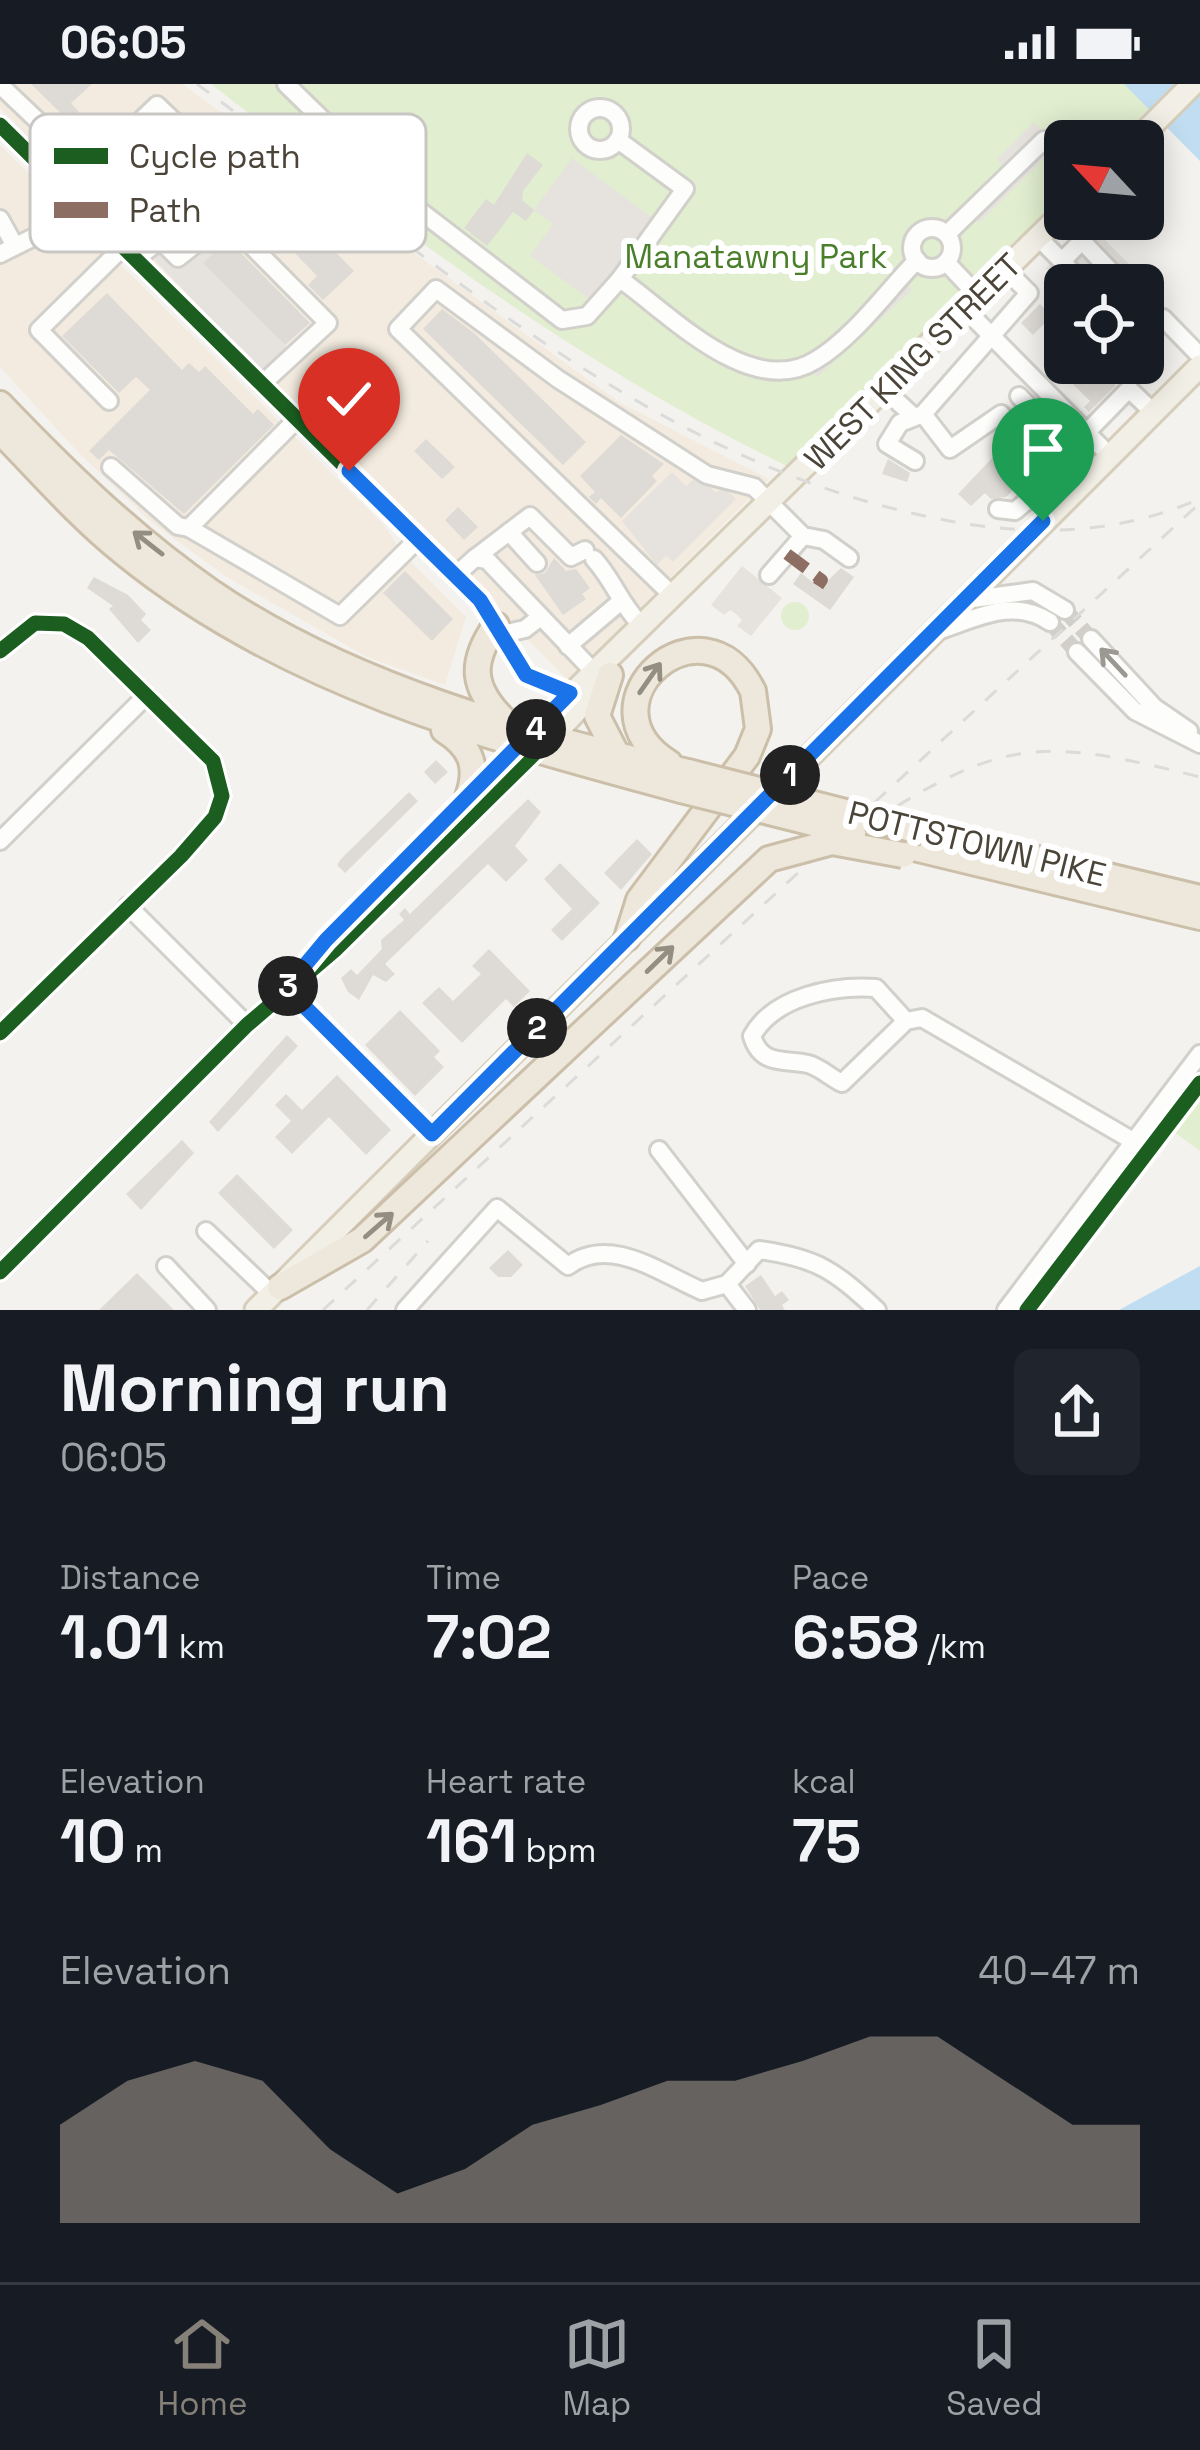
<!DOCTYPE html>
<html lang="en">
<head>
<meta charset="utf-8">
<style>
  :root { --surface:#171b24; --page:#20242c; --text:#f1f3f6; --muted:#9ea1a6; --line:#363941; --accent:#868178 }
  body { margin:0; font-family:"Space Grotesk",sans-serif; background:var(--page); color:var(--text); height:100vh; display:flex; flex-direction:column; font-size:45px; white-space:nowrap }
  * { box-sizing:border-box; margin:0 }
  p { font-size:39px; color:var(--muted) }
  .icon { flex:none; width:66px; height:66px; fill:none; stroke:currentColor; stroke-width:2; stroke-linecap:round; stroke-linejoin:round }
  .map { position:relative; height:1226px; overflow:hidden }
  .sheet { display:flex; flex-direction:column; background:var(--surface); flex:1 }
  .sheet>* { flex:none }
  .needle { width:78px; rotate:296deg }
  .fabs { position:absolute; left:1044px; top:36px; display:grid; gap:24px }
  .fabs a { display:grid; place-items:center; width:120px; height:120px; border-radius:18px; background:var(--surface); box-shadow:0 6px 30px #0003; font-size:60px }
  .pin { position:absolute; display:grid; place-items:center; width:102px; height:102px; color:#fff; margin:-123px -51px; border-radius:50% 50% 50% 0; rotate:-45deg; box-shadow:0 0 12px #0007 }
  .pin .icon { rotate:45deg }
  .km { position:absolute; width:60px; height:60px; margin:-30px; border-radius:50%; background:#222; color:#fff; font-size:33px; line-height:60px; text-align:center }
  .round { display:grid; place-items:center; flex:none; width:126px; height:126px; border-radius:18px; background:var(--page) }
  .overview { display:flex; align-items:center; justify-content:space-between; height:204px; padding:0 60px }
  h1 { font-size:66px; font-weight:700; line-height:90px }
  .stats { display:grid; grid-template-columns:repeat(3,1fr); gap:18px; height:204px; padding:12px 60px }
  .stats div { display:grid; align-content:center }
  .stats b { font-size:60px; font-weight:700 }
  .stats small { font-size:33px; font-weight:400 }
  .stats p { font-size:33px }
  .chart { height:336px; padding:24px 60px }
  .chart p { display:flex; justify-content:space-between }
  .chart svg { width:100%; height:216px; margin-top:12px; fill:var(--accent); opacity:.7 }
  .status { display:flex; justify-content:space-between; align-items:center; height:84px; padding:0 60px; background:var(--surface); direction:ltr }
  .status svg { height:33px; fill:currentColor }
  .tabs { display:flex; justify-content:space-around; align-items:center; height:168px; border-top:3px solid var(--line); background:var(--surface); font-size:33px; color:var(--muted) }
  .tabs a { display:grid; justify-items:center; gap:6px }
  .tabs .current { color:var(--accent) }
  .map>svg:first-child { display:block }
  .commercial { fill:#f3ebdf }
  .green { fill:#e1eecf }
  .parking { fill:#e6e3df }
  .water { fill:#c0ddf1 }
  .building { fill:#dedbd6 }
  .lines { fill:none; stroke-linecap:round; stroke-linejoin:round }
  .minor-tunnel { stroke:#d2cfca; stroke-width:16; stroke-dasharray:16 8; stroke-linecap:butt }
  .minor-casing { stroke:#d2d0cb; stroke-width:22 }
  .major-casing { stroke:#d6cebb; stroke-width:27 }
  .highway-casing { stroke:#ccbfa9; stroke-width:30 }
  .minor { stroke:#fdfdfc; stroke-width:16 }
  .major { stroke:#f2efe6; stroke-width:21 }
  .highway { stroke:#ede8db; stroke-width:24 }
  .rail { stroke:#dbdbda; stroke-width:3; stroke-dasharray:15 15; stroke-linecap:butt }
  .highway-bridge-casing { stroke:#ccbfa9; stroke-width:30; stroke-linecap:butt }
  .highway-bridge { stroke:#ede8db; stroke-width:24 }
  .quiet { stroke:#8d6e63; stroke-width:12; stroke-dasharray:24 12; stroke-linecap:butt }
  .cycleway-casing { stroke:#fff; stroke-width:22 }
  .cycleway { stroke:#1b5e20; stroke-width:15 }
  .oneway { stroke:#948e82 }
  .oneway2 { stroke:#9b9791 }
  .route-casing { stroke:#fff; stroke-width:24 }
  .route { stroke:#1a73e8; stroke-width:15 }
  .labels { text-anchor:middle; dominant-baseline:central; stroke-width:12; stroke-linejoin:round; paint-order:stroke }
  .park-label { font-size:33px; fill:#4a7f2a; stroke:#fff }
  .street-label { font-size:33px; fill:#4b4439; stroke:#fff }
  .key { fill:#fff; stroke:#c9c7c4; stroke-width:3 }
  .key-label { font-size:33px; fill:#4b4439 }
</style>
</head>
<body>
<div class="status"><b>06:05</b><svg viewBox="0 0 49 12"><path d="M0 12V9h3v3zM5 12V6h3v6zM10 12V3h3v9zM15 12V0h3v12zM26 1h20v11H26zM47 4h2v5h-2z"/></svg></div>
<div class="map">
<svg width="1200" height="1226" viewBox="0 0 1200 1226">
  <rect width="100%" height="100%" fill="#f4f2ee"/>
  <g class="commercial">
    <polygon points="0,0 182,0 619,318 769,395 568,596 0,24"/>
    <polygon points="0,61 384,441 403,470 466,533 445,601 367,573 225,492 150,437 76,366 0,283"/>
  </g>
  <g class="green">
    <path d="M 211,0 L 1174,0 L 1116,57 L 1065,57 L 1065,108 L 789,383 C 581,283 393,141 211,0 Z"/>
    <circle cx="795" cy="532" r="14"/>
    <polygon points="1200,977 1200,1067 1156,1035"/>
  </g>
  <g class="parking">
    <polygon points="1034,38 1056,63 979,139 963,123 1003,83 997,75"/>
    <polygon points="572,74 655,136 595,219 530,172 553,140 534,126"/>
    <polygon points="205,129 235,155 207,183 294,270 268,294 151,172"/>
    <polygon points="1089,140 1143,194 1136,201 1065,203 1046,184"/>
    <polygon points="905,198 912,206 817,293 812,285"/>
    <polygon points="672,388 686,402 698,391 716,409 723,403 736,415 673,478 666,472 657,481 622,437"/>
    <polygon points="742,482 782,514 751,552 737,542 742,536 736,530 730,526 724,531 711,521"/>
  </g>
  <g class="water">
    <polygon points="1124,0 1200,0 1200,77"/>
    <polygon points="1200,1182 1200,1226 1119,1226"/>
  </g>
  <g class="building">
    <polygon points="31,0 92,0 71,19 79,28 69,37"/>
    <polygon points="527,69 543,81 523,107 522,116 534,126 526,137 513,128 487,162 464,144 486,115 494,121"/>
    <polygon points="283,114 354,187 323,216 308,201 317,192 262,135"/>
    <polygon points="227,155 310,239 285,261 203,179"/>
    <polygon points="107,209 182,286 189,279 199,288 205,282 253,330 258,325 274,341 184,430 109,366 99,376 89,367 150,306 136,293 119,309 62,252"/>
    <polygon points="1040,220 1052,232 1033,251 1021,239"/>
    <polygon points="442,225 474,249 586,358 563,381 423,245"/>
    <polygon points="1091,283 1116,301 1089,328 1084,323 1090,317 1073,300"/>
    <polygon points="621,351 664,380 652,392 657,397 621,434 601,414 596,420 589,413 595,408 580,392"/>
    <polygon points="426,355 455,383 442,395 414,367"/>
    <polygon points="1007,358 1030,389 1006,413 991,415 985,409 971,422 958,410"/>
    <polygon points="888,375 910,389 907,398 882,390"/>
    <polygon points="458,423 478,443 464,456 445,436"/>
    <polygon points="554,474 566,487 576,485 590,504 582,510 586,515 563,531 535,491 545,489"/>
    <polygon points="841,484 854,493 830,526 793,500 801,489 820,504"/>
    <polygon points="405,487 453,535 432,557 383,509"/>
    <polygon points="94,493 128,511 146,530 141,536 151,546 138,559 109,525 113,522 87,504"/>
    <polygon points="436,676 448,688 435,700 424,688"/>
    <polygon points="409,708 418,717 345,789 337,781 341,775"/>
    <polygon points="528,715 541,728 515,762 528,776 506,798 488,780 385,880 395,890 386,898 373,891 359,916 348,908 341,894 351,885 357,891 382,865 381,856 404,836 399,830 405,824 410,830"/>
    <polygon points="637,755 652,770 621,806 604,789"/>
    <polygon points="560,779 600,819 562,857 551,846 572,825 544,795"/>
    <polygon points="489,865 530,907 514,923 506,915 462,959 422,919 439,903 453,917 481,890 472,882"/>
    <polygon points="400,926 440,967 434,973 444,983 415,1012 365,961"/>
    <polygon points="287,951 298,962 218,1048 209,1038"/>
    <polygon points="337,991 391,1046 366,1071 329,1033 292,1070 275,1053 291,1037 275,1021 286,1010 302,1026"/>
    <polygon points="182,1056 194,1069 141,1126 126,1110"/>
    <polygon points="237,1090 293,1146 274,1165 218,1109"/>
    <polygon points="508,1166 523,1181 511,1193 498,1193 489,1184"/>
    <polygon points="137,1189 174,1226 99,1226"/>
    <polygon points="761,1191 775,1212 782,1207 789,1216 782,1221 785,1226 760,1226 745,1202"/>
  </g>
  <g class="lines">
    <g class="minor-tunnel">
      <polyline points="124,104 172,57"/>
      <polyline points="1065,526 1091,555"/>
      <polyline points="1050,538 1077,568"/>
    </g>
    <defs>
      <g id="minor">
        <path d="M 286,0 L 402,113 L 562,236 L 587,232 L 620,195 C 670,230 751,317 816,276 C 854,253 886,208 917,176"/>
        <polyline points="0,1 59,57 58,66 42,82"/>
        <circle cx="600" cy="45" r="21"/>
        <polyline points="0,41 480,516 526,591 570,609"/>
        <polyline points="618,56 685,105 620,195"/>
        <polyline points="67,107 157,21 184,47 191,44 219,75 217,87 151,144 89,86"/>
        <polyline points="0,135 15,162"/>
        <circle cx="932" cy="164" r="20"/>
        <polyline points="111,150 190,75"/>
        <polyline points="947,150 1044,56"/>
        <polyline points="1038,153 1085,201"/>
        <polyline points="160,156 178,174 226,136 328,239 262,300"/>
        <polyline points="0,170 36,152 76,115"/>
        <polyline points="136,175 222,108 245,117"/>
        <polyline points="1062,177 1082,157 1124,201"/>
        <polyline points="946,178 978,212"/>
        <polyline points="1005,185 1029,209 923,330 950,365 1001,330 1039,378 1062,419"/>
        <polyline points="965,225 1109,371"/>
        <polyline points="1163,234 1200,272"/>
        <polyline points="885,306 912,331"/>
        <polyline points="1019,312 1062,357"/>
        <polyline points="109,317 39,246 123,163"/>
        <polyline points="297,335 189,444 340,532 418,455"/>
        <polyline points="1087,348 1129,305 1153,328"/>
        <polyline points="915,377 887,360 900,339 923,330"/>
        <polyline points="111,383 178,442 189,444"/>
        <polyline points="998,425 1015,427 1049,398"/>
        <polyline points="509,448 537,479"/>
        <polyline points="475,474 530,432 571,473 585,466"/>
        <path d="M 594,475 C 614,497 620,520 642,542"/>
        <polyline points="769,491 803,452"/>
        <polyline points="455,492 475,474 487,476 593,587"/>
        <polyline points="673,512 398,245 436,205 558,295 707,391 754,403 803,452 824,456 849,474"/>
        <polyline points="965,516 1033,507 1065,526"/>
        <path d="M 934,548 C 974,536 1011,512 1050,538"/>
        <polyline points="502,550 525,545 539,534"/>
        <polyline points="1091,555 1154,623 1189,647"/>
        <polyline points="568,562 619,519"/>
        <polyline points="0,567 35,539 64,540 88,554 213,677 222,712 215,733 181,772 0,949"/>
        <polyline points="1077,568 1135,627 1200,660"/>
        <polyline points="0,757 146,612"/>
        <polyline points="128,822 247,941"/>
        <polyline points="306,880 519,662"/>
        <polyline points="286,905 432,1050"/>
        <path d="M 906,937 L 876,904 C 835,901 774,912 752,952 C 761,982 783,975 808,980 C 820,983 831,994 842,999 L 906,937 L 922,934 L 1133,1057"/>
        <polyline points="659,1066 747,1180"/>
        <polyline points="206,1147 272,1210"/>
        <polyline points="166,1182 207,1226"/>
        <polyline points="0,1188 247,941 336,865 537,667"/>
        <polyline points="727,1200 747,1226"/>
        <path d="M 405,1226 L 497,1124 L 568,1182 C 611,1150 661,1190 702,1207 L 727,1200 L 759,1166 C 817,1174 834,1186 877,1226"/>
        <polyline points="1006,1226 1200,970"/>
      </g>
      <g id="major">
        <polyline points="1136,57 1193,0"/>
        <polyline points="525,656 1065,127"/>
        <polyline points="544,661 609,592"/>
        <polyline points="256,1226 1200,282"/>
      </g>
      <g id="highway">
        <path d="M 0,320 C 65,388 133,454 211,508 C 350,603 526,651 688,688"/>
        <path d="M 0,347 C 40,388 79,433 124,469 C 285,600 485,653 681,706"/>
        <path d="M 496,541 C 469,579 472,604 504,636"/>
        <polyline points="610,591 597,632 616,669"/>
        <path d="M 444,646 C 471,663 479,682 468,713"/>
        <polyline points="924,748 1200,814"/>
        <polyline points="914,764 1200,833"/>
        <path d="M 627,854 L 639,816 L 747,672 L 758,645 L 753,607 C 703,506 575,620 669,679"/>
        <polyline points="280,1203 362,1156 575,956"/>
      </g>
    </defs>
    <use href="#minor" class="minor-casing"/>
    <use href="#major" class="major-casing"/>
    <use href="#highway" class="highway-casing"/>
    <use href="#minor" class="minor"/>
    <use href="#major" class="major"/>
    <use href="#highway" class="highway"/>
    <g class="rail">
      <path d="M 197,0 C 427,169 646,376 934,434 C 1022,452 1108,453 1192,418"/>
      <path d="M 872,738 C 1006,651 1048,655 1200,693"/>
      <polyline points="323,1226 1200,419"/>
      <polyline points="367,1226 428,1157"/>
    </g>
    <defs>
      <g id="highway-bridge">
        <polyline points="688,688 924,748"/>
        <polyline points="681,706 853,749"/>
        <polyline points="575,956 769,775 832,758 903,771"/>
      </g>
    </defs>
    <use href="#highway-bridge" class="highway-bridge-casing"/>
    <use href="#highway-bridge" class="highway-bridge"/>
    <polyline class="quiet" points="787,470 822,496 818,502"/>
    <defs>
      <g id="cycleway">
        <polyline points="0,41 480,516 526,591 570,609"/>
        <polyline points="0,567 35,539 64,540 88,554 213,677 222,712 215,733 181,772 0,949"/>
        <polyline points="0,1188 247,941 336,865 537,667"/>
        <polyline points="1027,1226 1200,999"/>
      </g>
    </defs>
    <use href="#cycleway" class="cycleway-casing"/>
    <use href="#cycleway" class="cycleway"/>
  </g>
  <defs><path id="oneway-shaft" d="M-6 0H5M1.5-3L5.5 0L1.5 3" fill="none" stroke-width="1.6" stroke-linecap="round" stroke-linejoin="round" transform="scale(3)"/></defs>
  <g class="oneway">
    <use href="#oneway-shaft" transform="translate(148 459) rotate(-142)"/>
    <use href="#oneway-shaft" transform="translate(650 594) rotate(-55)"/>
    <use href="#oneway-shaft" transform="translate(660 875) rotate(-44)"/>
    <use href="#oneway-shaft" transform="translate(379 1141) rotate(-41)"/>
  </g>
  <use class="oneway2" href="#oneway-shaft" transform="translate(1113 578) rotate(-133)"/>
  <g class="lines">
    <defs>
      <polyline id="route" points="349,387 480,516 526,591 570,609 326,856 286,904 432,1050 1043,437"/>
    </defs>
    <use href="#route" class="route-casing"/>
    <use href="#route" class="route"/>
  </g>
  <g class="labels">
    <g class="park-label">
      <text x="756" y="173">Manatawny Park</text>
    </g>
    <g class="street-label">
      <text transform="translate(913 278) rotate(-45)">WEST KING STREET</text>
      <text transform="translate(977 760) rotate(14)">POTTSTOWN PIKE</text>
    </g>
  </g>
  <rect x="30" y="30" width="396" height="138" rx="18" class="key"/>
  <rect x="54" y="64" width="54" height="16" fill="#1b5e20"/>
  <rect x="54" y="118" width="54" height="16" fill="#8d6e63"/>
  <g class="key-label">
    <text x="129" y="84">Cycle path</text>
    <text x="129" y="138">Path</text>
  </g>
</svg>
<div class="fabs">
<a><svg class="needle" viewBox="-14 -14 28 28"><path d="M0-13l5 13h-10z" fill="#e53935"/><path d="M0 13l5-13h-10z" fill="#9ea1a6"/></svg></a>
<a><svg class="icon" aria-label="locate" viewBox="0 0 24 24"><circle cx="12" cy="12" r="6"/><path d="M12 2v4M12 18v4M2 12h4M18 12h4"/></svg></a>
</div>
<div class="pin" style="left:1043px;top:437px;background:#1e9e55"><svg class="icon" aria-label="arrive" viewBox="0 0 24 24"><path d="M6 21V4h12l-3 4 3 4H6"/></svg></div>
<div class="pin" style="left:349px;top:387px;background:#d93025"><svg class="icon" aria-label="check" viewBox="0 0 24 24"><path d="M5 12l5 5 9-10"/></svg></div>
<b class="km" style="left:790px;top:691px">1</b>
<b class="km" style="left:537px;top:944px">2</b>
<b class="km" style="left:288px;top:902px">3</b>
<b class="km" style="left:536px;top:645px">4</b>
</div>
<section class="sheet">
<div class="overview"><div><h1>Morning run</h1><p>06:05</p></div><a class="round"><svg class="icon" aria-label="share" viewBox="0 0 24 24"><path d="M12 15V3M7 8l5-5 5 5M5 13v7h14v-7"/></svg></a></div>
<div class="stats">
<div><p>Distance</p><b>1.01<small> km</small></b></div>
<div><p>Time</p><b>7:02</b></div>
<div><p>Pace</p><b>6:58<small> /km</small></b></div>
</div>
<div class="stats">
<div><p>Elevation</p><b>10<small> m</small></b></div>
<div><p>Heart rate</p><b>161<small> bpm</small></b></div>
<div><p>kcal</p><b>75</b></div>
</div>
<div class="chart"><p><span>Elevation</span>40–47 m</p>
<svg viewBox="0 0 160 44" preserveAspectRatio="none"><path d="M0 44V24L10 15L20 11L30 15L40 29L50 38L60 33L70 24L80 20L90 15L100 15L110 11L120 6L130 6L140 15L150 24L160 24V44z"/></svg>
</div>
</section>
<nav class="tabs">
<a class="current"><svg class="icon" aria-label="home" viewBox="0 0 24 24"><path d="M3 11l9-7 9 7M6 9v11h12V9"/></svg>Home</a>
<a><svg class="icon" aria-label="map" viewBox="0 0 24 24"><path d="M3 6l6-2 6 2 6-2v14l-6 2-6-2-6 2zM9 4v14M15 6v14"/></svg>Map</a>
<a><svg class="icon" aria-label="saved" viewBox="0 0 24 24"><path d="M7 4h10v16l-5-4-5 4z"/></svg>Saved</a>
</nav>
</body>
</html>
